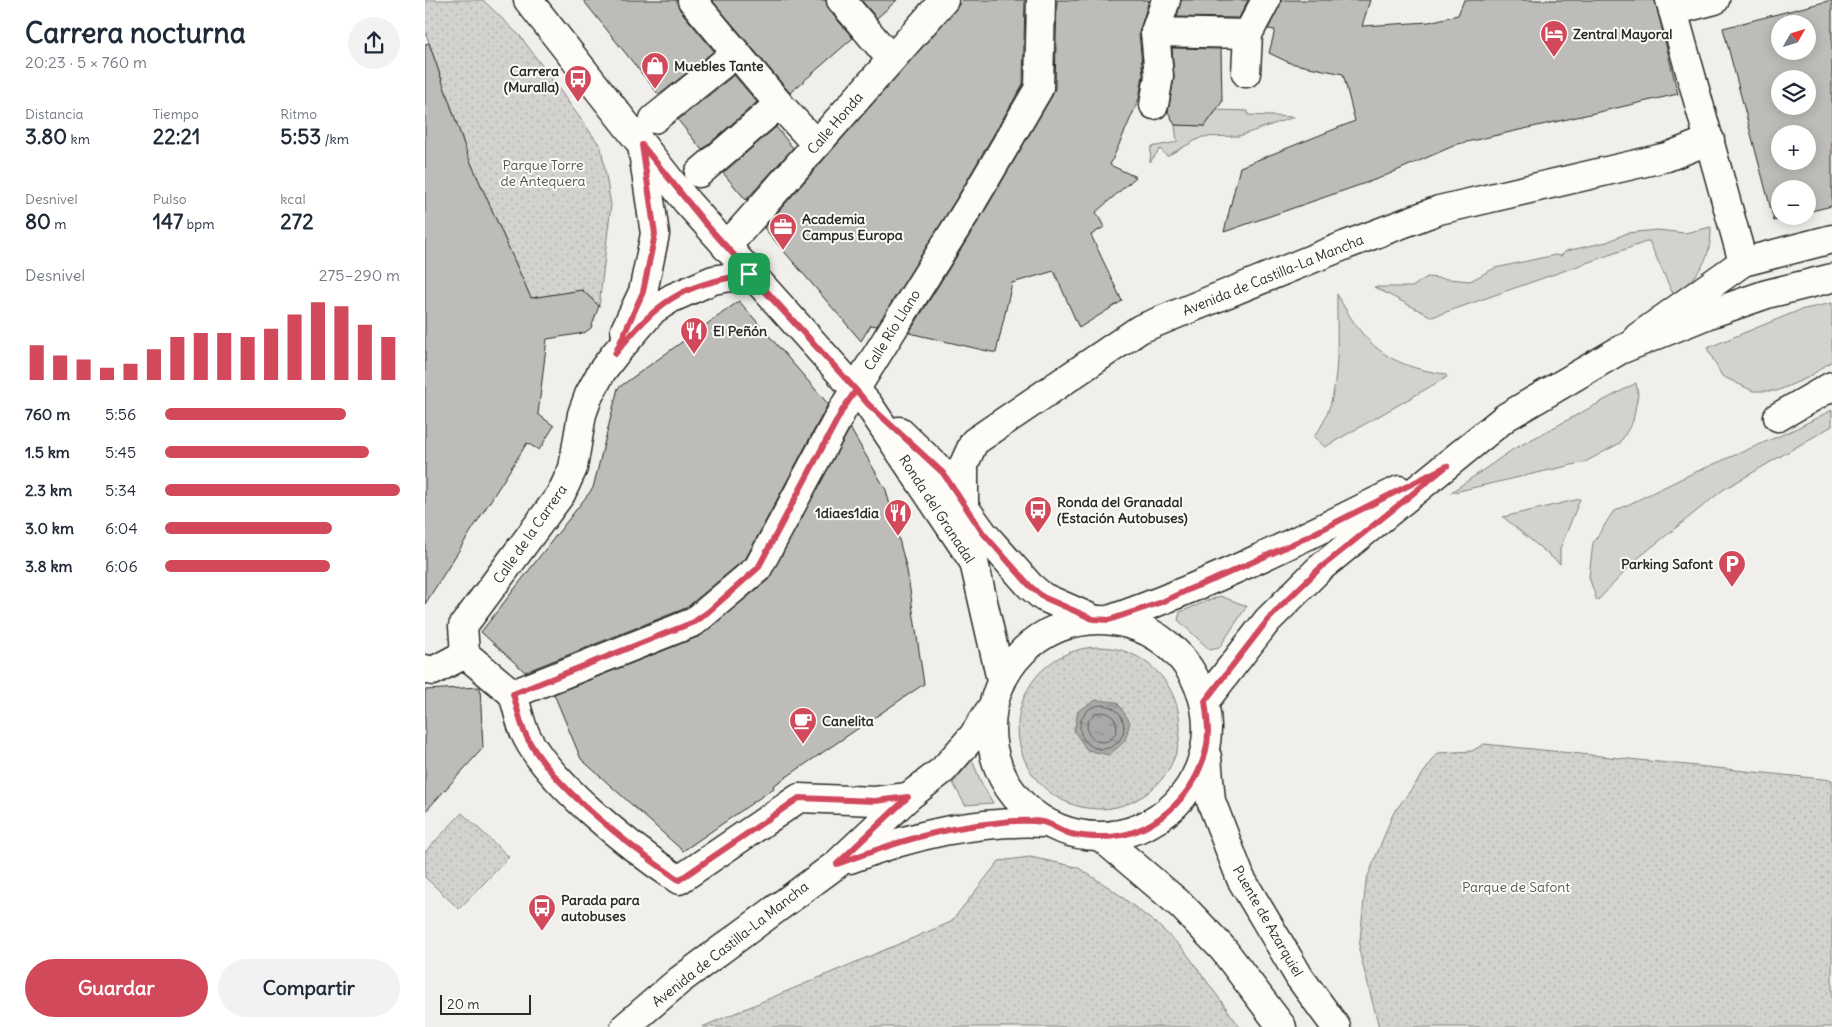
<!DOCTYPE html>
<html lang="es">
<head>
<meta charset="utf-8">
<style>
  :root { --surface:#fff; --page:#f2f2f3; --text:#1f2937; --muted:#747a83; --accent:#d1495b }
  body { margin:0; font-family:Delius,sans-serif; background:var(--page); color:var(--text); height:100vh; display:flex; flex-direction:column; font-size:19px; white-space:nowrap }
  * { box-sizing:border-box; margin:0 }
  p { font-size:16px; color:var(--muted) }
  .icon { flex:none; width:28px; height:28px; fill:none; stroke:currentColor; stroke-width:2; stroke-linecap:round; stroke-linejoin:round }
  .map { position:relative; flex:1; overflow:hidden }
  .details { display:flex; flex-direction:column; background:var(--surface); width:425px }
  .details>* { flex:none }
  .needle { width:32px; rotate:51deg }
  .tools { position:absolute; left:1346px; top:15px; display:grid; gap:10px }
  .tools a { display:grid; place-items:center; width:45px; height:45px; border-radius:50%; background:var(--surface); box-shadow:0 2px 12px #0003; font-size:25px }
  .scale { position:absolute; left:15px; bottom:12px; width:91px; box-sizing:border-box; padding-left:5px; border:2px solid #2b2b2b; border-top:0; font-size:14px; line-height:18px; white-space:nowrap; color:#2b2b2b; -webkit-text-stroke:4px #fdfcf7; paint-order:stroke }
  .pin { position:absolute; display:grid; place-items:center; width:42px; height:42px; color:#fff; margin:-21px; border-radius:10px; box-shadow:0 2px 8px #0006 }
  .round { display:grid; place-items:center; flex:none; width:52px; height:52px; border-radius:26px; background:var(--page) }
  .headline { display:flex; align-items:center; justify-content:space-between; height:85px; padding:0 25px }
  h1 { font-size:28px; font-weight:800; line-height:38px }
  .figures { display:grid; grid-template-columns:repeat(3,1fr); gap:8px; height:85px; padding:5px 25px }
  .figures div { display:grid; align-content:center }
  .figures b { font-size:21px; font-weight:800 }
  .figures small { font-size:14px; font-weight:400 }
  .figures p { font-size:14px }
  .chart { height:140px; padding:10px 25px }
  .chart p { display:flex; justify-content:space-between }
  .chart svg { width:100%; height:90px; margin-top:5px; stroke:var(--accent); stroke-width:6 }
  .cta { display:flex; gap:10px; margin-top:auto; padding:10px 25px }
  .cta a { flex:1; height:58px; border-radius:30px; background:var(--accent); color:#fff; font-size:20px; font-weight:800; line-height:58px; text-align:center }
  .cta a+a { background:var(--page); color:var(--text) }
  ul { padding:0 25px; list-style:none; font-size:16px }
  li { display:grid; grid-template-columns:80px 60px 1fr; align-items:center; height:38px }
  li i { height:12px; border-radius:6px; background:var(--accent) }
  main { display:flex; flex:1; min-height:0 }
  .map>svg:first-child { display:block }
  .grass { fill:url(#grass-dots); stroke:#7f7e7d }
  .garden { fill:#d3d2cf; stroke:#7f7e7d }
  .water { fill:url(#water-ripples); stroke:#777775 }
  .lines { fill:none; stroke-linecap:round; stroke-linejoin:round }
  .shore { stroke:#5e5d5d; stroke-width:1 }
  .building { fill:#bdbcb8; stroke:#2b2b2b; fill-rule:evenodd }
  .street-casing { stroke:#2b2b2b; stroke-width:31 }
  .secondary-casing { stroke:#2b2b2b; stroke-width:31 }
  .primary-casing { stroke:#2b2b2b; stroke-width:31 }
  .street { stroke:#fdfcf7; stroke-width:28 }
  .secondary { stroke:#fdfcf7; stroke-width:28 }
  .primary { stroke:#fdfcf7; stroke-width:28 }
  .route-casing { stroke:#fff; stroke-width:10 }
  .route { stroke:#d1495b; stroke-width:6 }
  .labels { text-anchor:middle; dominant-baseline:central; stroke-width:4; stroke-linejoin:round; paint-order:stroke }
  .poi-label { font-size:14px; font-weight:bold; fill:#2b2b2b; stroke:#fdfcf7; text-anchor:start }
  .street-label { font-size:14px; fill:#2b2b2b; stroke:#fdfcf7 }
  .park-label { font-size:14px; fill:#555554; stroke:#fdfcf7 }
</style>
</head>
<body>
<main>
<section class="details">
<div class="headline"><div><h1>Carrera nocturna</h1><p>20:23 · 5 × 760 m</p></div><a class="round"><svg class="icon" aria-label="share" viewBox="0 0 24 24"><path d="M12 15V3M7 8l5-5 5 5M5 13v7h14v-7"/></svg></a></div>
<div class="figures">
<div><p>Distancia</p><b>3.80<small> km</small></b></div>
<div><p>Tiempo</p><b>22:21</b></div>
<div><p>Ritmo</p><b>5:53<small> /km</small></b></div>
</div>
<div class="figures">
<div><p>Desnivel</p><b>80<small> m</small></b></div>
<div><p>Pulso</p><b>147<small> bpm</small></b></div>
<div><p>kcal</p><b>272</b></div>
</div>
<div class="chart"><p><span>Desnivel</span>275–290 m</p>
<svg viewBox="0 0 160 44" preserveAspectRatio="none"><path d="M5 44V27M15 44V32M25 44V34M35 44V38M45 44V36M55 44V29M65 44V23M75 44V21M85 44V21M95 44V23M105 44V19M115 44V12M125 44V6M135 44V8M145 44V17M155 44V23"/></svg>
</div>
<ul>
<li><b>760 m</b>5:56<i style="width:77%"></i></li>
<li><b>1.5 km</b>5:45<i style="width:87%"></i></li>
<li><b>2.3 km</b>5:34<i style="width:100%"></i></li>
<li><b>3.0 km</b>6:04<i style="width:71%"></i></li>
<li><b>3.8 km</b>6:06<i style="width:70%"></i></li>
</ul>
<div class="cta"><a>Guardar</a><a>Compartir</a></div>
</section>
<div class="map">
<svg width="1407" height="1027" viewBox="0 0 1407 1027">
  <defs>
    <pattern id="grass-dots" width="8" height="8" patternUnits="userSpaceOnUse" patternTransform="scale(1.25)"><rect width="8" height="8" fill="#d3d2cf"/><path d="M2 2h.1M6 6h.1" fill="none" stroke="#b5b4b2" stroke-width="1.8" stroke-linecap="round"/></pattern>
    <pattern id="water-ripples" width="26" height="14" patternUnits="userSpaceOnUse" patternTransform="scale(1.25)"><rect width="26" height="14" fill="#aaa9a7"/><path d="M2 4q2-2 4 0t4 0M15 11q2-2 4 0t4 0" fill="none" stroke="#8b8a88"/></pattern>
  </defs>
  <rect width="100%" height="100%" fill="#f0efeb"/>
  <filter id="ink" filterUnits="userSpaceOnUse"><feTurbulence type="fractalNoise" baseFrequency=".02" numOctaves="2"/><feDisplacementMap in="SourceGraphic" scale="10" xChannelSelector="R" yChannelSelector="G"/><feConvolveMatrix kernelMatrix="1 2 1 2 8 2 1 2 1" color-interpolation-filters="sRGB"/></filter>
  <g filter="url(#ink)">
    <g class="grass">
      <polygon points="0,0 58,0 96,37 176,147 186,205 174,306 157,290 106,298 43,156 0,31"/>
      <circle cx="674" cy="728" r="81"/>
      <polygon points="1059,744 1407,780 1407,1027 954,1027 934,950 941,881 968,814 1013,753 1047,751"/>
      <polygon points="37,813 84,857 34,909 0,877 0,852"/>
      <polygon points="605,857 652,867 688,890 734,926 759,950 815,1027 277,1027 526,922 574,861"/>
    </g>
    <g class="garden">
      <polygon points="792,110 823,111 823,115 869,117 814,136 777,137 742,156 735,149 725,162 726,147 752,142 750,125 780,126"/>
      <path d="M 1286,227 C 1286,261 1275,272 1252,294 L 1247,292 L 1224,241 L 1007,317 L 949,287 L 987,287 L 1002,277 L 1045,281 L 1070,268 L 1130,255 L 1136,256 L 1141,251 L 1182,242 L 1202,233 L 1232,230 L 1260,233 Z"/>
      <path d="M 912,294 C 939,345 962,366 1020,374 L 1022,377 L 900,447 L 889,437 C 919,399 911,340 912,294 Z"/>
      <polygon points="1407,303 1407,361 1382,378 1352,391 1328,391 1297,376 1282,348 1375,310"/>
      <polygon points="1211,383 1213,394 1208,421 1195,443 1160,462 1025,493 1087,450"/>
      <polygon points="1407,410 1407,426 1298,490 1213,558 1172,601 1164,577 1168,543 1188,512 1266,474 1368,430"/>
      <polygon points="1155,499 1135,549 1135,564 1078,517"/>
      <polygon points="795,596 822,606 794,648 785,650 753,620 755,612"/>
      <polygon points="547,760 556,782 568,803 540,805 528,783"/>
    </g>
    <polygon class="water" points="671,700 692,702 705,722 700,741 684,755 662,750 649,731 653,711"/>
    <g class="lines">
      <g class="shore">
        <circle cx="677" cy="727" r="22"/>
        <circle cx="677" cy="727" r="15"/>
      </g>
    </g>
    <g class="building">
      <polygon points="158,0 252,0 255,10 289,51 234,95"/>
      <polygon points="287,0 401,0 404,10 428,38 365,93"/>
      <polygon points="436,0 472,0 452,18"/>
      <polygon points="538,0 600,0 598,84 533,196 452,326 446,325 436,341 339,228"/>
      <polygon points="632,0 724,0 714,33 718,75 714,99 685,165 711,177 671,212 679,227 666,235 697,301 654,328 629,271 587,283 571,353 484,333 559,212 627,96 630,88"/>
      <polygon points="756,0 823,0 814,18 752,17"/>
      <polygon points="857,0 945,0 937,26 1004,22 1033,15 1039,0 1230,0 1253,94 1033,144 955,178 799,232 815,167 930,121 918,74 865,63 844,53 850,30 843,29"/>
      <path d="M 1407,0 L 1407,206 L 1382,212 L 1382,189 L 1355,189 L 1355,216 L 1367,216 L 1349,221 L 1298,28 ZM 1355,24 L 1382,24 L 1382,51 L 1355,51 ZM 1355,79 L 1382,79 L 1382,106 L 1355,106 ZM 1355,134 L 1382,134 L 1382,161 L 1355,161 Z"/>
      <polygon points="4,43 43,156 106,298 157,290 174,306 166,328 159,333 122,339 113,414 129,426 114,450 102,443 0,604 0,44"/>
      <polygon points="747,48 796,49 797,102 780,126 750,125 743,112 749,78"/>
      <polygon points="309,75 332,102 277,150 253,120"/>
      <polygon points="351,127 368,148 321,200 298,173"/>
      <polygon points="314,301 403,404 321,558 261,608 100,672 56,632 168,488 193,388"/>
      <polygon points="425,428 461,490 482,570 499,684 348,786 349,788 258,851 156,759 129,694 275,636 343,580"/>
      <polygon points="55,687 58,748 0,812 0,690"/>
    </g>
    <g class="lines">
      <defs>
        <g id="street">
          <polyline points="267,0 354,104 391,144"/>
          <polyline points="416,0 466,59"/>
          <polyline points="741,0 730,32 823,34"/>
          <polyline points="1245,0 1318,262"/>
          <polyline points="1248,11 1290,0"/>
          <polyline points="821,73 823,34 841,0"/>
          <polyline points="729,105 734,76 730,32"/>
          <polyline points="229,119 311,53"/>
          <polyline points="274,173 354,104"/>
          <polyline points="301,247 519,0"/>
          <polyline points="200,330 218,292 230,234 217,145"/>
          <polyline points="1213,337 1318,262 1407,239"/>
          <polyline points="1353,417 1407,386"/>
          <polyline points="539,508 539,464 549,442 715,329 921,245 1014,210 1242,157 1285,140"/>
          <polyline points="40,654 38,626 136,494 148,468 157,414 164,395 177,371 190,354 228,310 247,298 288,280 324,274"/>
          <polyline points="0,669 8,671 40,654 88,694"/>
          <polyline points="88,694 269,622 333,568 418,409 546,204 614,88 616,0"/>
          <path d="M 88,694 C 92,706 94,719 99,731 C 120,781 208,849 254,880 L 374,798 L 450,801 L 483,797"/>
        </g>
        <g id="secondary">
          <path d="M 425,859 C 488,835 551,820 619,823"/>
          <polyline points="200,1027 255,980 412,864 483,797 518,770 548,736 567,707"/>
        </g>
        <g id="primary">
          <polyline points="103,0 262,202 443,404 549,562 576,680"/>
          <polyline points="474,431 518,473 532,497 558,533 605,586 618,597 668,619"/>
          <circle cx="674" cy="728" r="108"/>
          <path d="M 684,620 C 784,585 879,538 974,490"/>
          <polyline points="780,701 842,621 894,569 1081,417 1195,350 1284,314 1342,294 1407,278"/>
          <polyline points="782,757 786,801 816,879 875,978 911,1027"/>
          <polyline points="677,838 757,906 798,949 857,1027"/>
        </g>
      </defs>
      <use href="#street" class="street-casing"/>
      <use href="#secondary" class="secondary-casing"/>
      <use href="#primary" class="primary-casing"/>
      <use href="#street" class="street"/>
      <use href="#secondary" class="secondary"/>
      <use href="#primary" class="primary"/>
    </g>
  </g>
  <g class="lines" filter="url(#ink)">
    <defs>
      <path id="route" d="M 324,274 C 254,286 234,300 190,354 L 218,292 L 230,234 L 217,145 L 280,223 L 431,390 L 418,409 L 333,568 L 283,612 L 269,622 L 88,694 C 92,706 94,719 99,731 C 120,781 208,849 254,880 L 374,798 L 450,801 L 483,797 L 412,864 C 463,845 514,828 569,823 C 584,821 602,820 618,822 C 627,824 636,831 646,834 C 654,836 667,837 676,837 C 727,838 769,797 781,750 C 785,734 782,717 780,701 L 842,621 L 856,606 L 894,569 L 1022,466 L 874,541 L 788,580 L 767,588 L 737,602 L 684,620 L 668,619 L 618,597 L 605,586 L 558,533 L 518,473 L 443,404 L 431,390 L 324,274"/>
    </defs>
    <use href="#route" class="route-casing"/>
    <use href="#route" class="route"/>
  </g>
  <defs>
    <symbol id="hotel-pin" viewBox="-11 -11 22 30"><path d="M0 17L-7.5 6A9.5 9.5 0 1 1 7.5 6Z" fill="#d1495b" stroke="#fdfcf7"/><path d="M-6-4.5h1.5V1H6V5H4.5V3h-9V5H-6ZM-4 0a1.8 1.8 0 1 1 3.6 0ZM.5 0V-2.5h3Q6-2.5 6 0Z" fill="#fff"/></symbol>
    <symbol id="shop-pin" viewBox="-11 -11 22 30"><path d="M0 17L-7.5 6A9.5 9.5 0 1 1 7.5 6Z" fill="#d1495b" stroke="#fdfcf7"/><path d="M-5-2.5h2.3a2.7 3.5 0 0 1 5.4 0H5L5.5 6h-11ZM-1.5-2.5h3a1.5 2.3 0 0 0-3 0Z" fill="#fff"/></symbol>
    <symbol id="bus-pin" viewBox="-11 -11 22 30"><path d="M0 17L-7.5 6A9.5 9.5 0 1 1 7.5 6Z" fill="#d1495b" stroke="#fdfcf7"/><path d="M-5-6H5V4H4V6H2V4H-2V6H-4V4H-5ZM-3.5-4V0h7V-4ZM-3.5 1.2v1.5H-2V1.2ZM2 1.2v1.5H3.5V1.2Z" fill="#fff"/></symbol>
    <symbol id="office-pin" viewBox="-11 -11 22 30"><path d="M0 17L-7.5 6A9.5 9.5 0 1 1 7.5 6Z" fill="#d1495b" stroke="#fdfcf7"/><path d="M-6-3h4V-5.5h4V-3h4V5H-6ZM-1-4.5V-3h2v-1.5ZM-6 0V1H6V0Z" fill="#fff"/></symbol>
    <symbol id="restaurant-pin" viewBox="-11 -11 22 30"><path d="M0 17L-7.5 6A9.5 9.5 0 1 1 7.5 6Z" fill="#d1495b" stroke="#fdfcf7"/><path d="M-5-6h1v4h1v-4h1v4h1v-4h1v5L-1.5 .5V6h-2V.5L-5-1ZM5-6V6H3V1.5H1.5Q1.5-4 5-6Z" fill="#fff"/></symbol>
    <symbol id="parking-pin" viewBox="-11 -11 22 30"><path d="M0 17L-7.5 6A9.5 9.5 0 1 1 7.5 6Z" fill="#d1495b" stroke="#fdfcf7"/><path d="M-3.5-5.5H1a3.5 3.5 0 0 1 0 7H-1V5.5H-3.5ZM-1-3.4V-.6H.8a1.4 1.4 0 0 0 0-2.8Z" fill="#fff"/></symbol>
    <symbol id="cafe-pin" viewBox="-11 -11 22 30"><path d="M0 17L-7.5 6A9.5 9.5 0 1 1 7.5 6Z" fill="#d1495b" stroke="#fdfcf7"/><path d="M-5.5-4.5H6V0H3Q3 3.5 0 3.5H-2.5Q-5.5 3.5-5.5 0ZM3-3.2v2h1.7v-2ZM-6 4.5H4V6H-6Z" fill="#fff"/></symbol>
  </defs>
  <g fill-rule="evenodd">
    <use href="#hotel-pin" x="1113" y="18" width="32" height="43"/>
    <use href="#shop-pin" x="214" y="50" width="32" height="43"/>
    <use href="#bus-pin" x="137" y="63" width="32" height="43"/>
    <use href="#office-pin" x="342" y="211" width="32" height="43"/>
    <use href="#restaurant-pin" x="253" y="315" width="32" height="43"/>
    <use href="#bus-pin" x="597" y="494" width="32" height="43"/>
    <use href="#restaurant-pin" x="457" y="497" width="32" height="43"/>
    <use href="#parking-pin" x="1291" y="548" width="32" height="43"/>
    <use href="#cafe-pin" x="362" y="705" width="32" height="43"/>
    <use href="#bus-pin" x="101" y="892" width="32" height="43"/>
  </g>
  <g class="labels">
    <g class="poi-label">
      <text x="1148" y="34">Zentral Mayoral</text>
      <text x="249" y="66">Muebles Tante</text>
      <text x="134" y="71" text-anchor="end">Carrera<tspan x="134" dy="16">(Muralla)</tspan></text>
      <text x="377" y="219">Academia<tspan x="377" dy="16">Campus Europa</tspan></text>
      <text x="288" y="331">El Peñón</text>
      <text x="632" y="502">Ronda del Granadal<tspan x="632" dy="16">(Estación Autobuses)</tspan></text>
      <text x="454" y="513" text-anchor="end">1diaes1dia</text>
      <text x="1288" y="564" text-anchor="end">Parking Safont</text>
      <text x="397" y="721">Canelita</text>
      <text x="136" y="900">Parada para<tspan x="136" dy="16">autobuses</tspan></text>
    </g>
    <g class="street-label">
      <text transform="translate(410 123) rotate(-49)">Calle Honda</text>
      <text transform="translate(848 275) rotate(-22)">Avenida de Castilla-La Mancha</text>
      <text transform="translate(467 330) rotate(-58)">Calle Río Llano</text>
      <text transform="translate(512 509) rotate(57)">Ronda del Granadal</text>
      <text transform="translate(105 534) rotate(-55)">Calle de la Carrera</text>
      <text transform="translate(843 921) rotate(60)">Puente de Azarquiel</text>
      <text transform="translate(305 944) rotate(-38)">Avenida de Castilla-La Mancha</text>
    </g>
    <g class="park-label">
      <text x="118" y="165">Parque Torre<tspan x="118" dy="16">de Antequera</tspan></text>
      <text x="1091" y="887">Parque de Safont</text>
    </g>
  </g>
</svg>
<div class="tools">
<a><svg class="needle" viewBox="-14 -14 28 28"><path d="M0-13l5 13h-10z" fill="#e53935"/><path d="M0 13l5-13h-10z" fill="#747a83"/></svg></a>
<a><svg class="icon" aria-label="layers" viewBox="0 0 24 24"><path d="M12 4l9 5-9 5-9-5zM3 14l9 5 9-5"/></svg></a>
<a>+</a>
<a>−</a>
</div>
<div class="scale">20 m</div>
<div class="pin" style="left:324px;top:274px;background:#1e9e55"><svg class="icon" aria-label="arrive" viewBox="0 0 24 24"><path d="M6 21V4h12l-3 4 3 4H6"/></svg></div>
</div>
</main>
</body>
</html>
